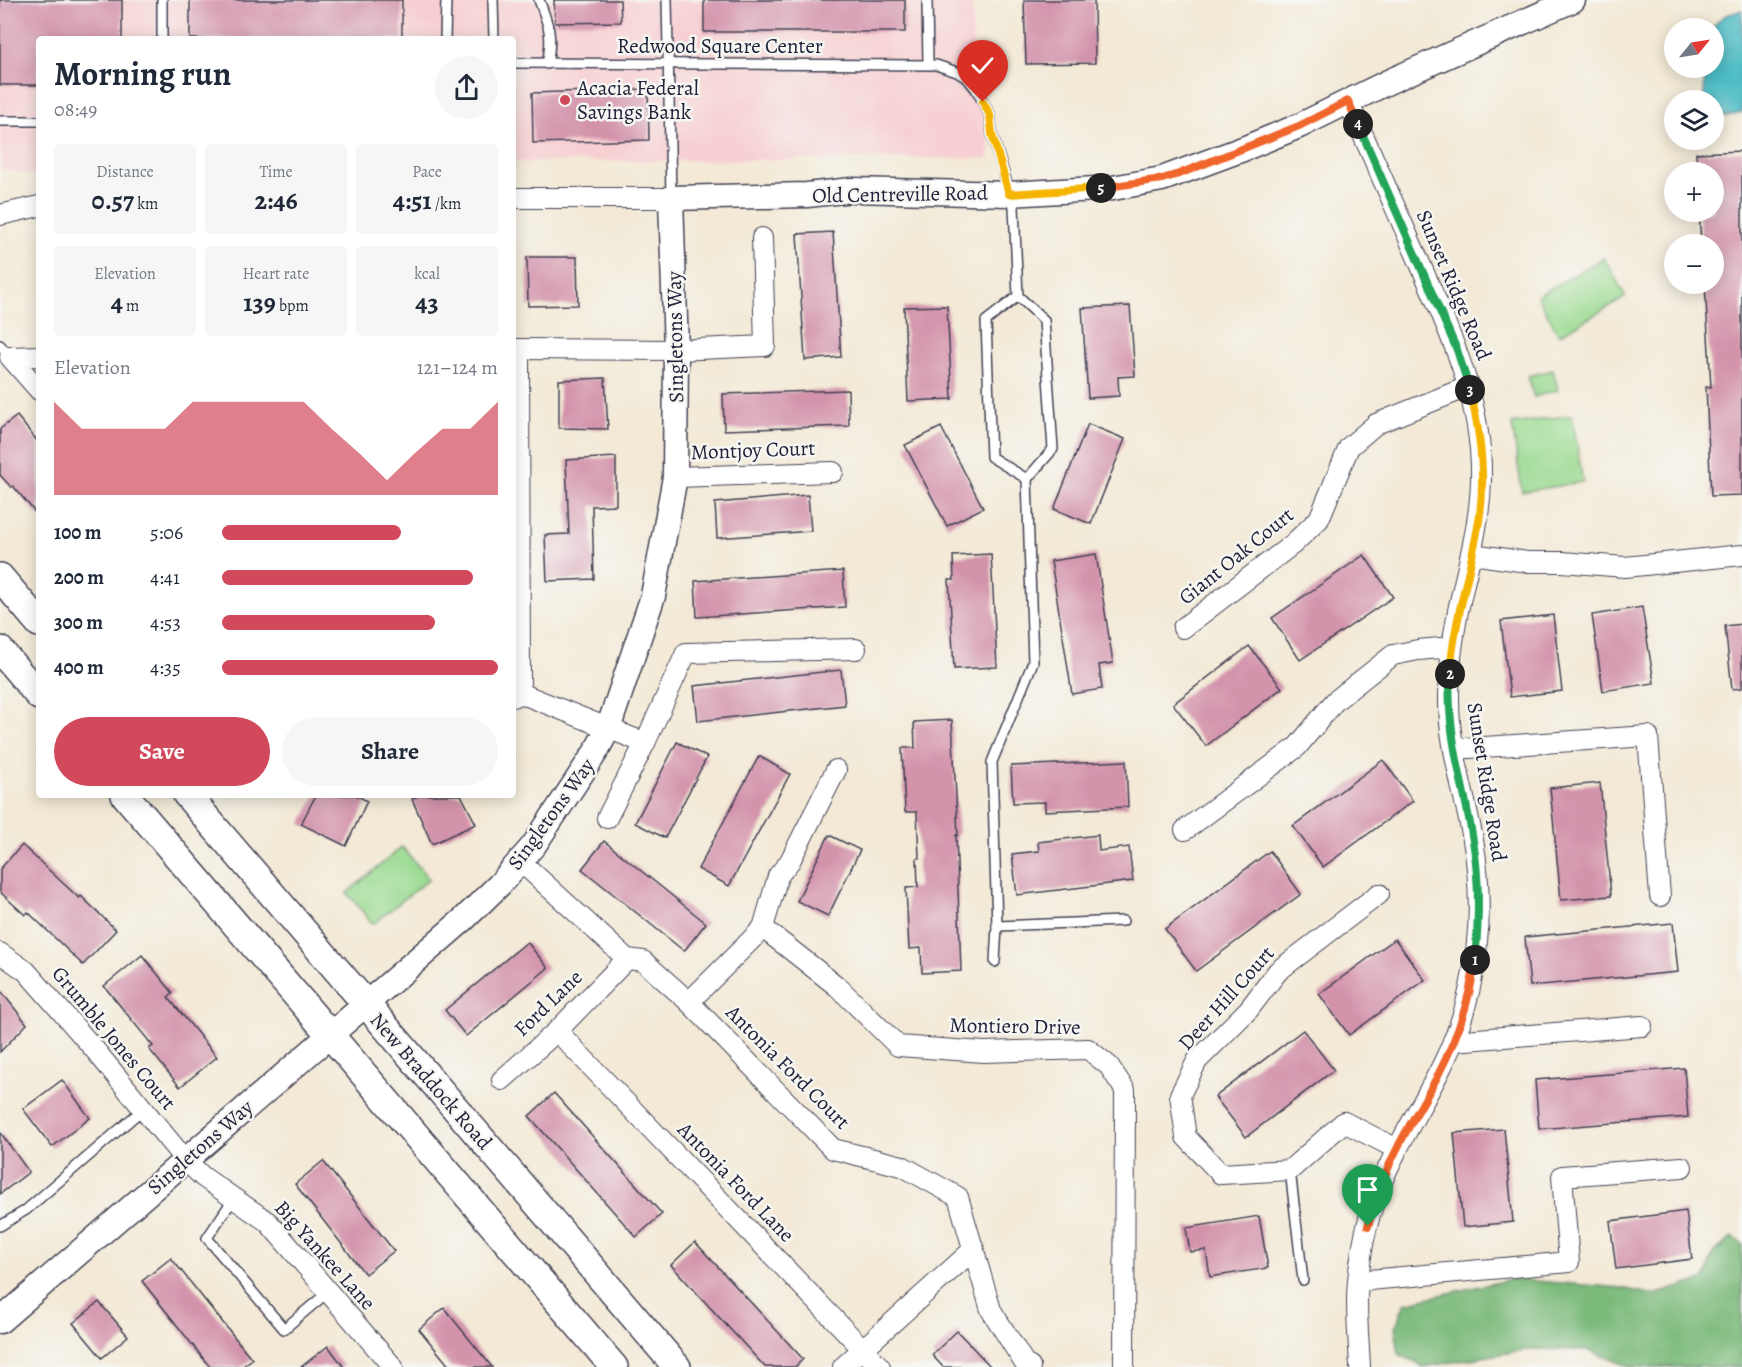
<!DOCTYPE html>
<html lang="en">
<head>
<meta charset="utf-8">
<style>
  :root { --surface:#fff; --page:#f6f6f7; --text:#1f2937; --muted:#747a83; --accent:#d1495b }
  body { margin:0; font-family:Alegreya,serif; background:var(--page); color:var(--text); height:100vh; display:flex; flex-direction:column; font-size:22px; white-space:nowrap }
  * { box-sizing:border-box; margin:0 }
  p { font-size:20px; color:var(--muted) }
  .icon { flex:none; width:33px; height:33px; fill:none; stroke:currentColor; stroke-width:2; stroke-linecap:round; stroke-linejoin:round }
  .map { position:relative; flex:1; overflow:hidden }
  .side { position:absolute; left:36px; top:36px; width:480px; height:762px; display:flex; flex-direction:column; background:var(--surface); border-radius:6px; box-shadow:0 3px 15px #0003 }
  .side>* { flex:none }
  .needle { width:39px; rotate:60deg }
  .fabs { position:absolute; left:1664px; top:18px; display:grid; gap:12px }
  .fabs a { display:grid; place-items:center; width:60px; height:60px; border-radius:50%; background:var(--surface); box-shadow:0 3px 15px #0003; font-size:30px }
  .pin { position:absolute; display:grid; place-items:center; width:51px; height:51px; color:#fff; margin:-62px -26px; border-radius:50% 50% 50% 0; rotate:-45deg; box-shadow:0 0 6px #0007 }
  .pin .icon { rotate:45deg }
  .km { position:absolute; width:30px; height:30px; margin:-15px; border-radius:50%; background:#222; color:#fff; font-size:16px; line-height:30px; text-align:center }
  .round { display:grid; place-items:center; flex:none; width:63px; height:63px; border-radius:32px; background:var(--page) }
  .overview { display:flex; align-items:center; justify-content:space-between; height:102px; padding:0 18px }
  h1 { font-size:33px; font-weight:600; line-height:45px }
  .figures { display:grid; grid-template-columns:repeat(3,1fr); gap:9px; height:102px; padding:6px 18px }
  .figures div { display:grid; align-content:center; border-radius:6px; background:var(--page); text-align:center }
  .figures b { font-size:26px; font-weight:600 }
  .figures small { font-size:16px; font-weight:400 }
  .figures p { font-size:16px }
  .chart { height:168px; padding:12px 18px }
  .chart p { display:flex; justify-content:space-between }
  .chart svg { width:100%; height:108px; margin-top:6px; fill:var(--accent); opacity:.7 }
  .cta { display:flex; gap:12px; margin-top:auto; padding:12px 18px }
  .cta a { flex:1; height:69px; border-radius:36px; background:var(--accent); color:#fff; font-size:24px; font-weight:600; line-height:69px; text-align:center }
  .cta a+a { background:var(--page); color:var(--text) }
  ul { padding:0 18px; list-style:none; font-size:20px }
  li { display:grid; grid-template-columns:96px 72px 1fr; align-items:center; height:45px }
  li i { height:15px; border-radius:8px; background:var(--accent) }
  .map>svg:first-child { display:block }
  .built { fill:#f7cfd2 }
  .green { fill:#9ada90; stroke:#5e7e66; stroke-width:1.5 }
  .forest { fill:#7bba7a; stroke:#4e6e5a; stroke-width:1.5 }
  .water { fill:#4ebcc4; stroke:#386f80; stroke-width:1.5 }
  .building { fill:#d393ab }
  .lines { fill:none; stroke-linecap:round; stroke-linejoin:round }
  .service-casing { stroke:#414052; stroke-width:12 }
  .minor-casing { stroke:#414052; stroke-width:22 }
  .tertiary-casing { stroke:#414052; stroke-width:27 }
  .secondary-casing { stroke:#414052; stroke-width:30 }
  .service { stroke:#fff; stroke-width:9 }
  .minor { stroke:#fff; stroke-width:20 }
  .tertiary { stroke:#fff; stroke-width:24 }
  .secondary { stroke:#fff; stroke-width:27 }
  .split-1-casing { stroke:#fff; stroke-width:12 }
  .split-2-casing { stroke:#fff; stroke-width:12 }
  .split-3-casing { stroke:#fff; stroke-width:12 }
  .split-4-casing { stroke:#fff; stroke-width:12 }
  .split-5-casing { stroke:#fff; stroke-width:12 }
  .split-6-casing { stroke:#fff; stroke-width:12 }
  .split-1 { stroke:#f0652b; stroke-width:8 }
  .split-2 { stroke:#22a559; stroke-width:8 }
  .split-3 { stroke:#f5b400; stroke-width:8 }
  .split-4 { stroke:#22a559; stroke-width:8 }
  .split-5 { stroke:#f0652b; stroke-width:8 }
  .split-6 { stroke:#f5b400; stroke-width:8 }
  .poi-dot { fill:#d1495b; stroke:#f6f6f2; stroke-width:2 }
  .labels { text-anchor:middle; dominant-baseline:central; stroke-width:5; stroke-linejoin:round; paint-order:stroke }
  .street-label { font-size:21px; fill:#22223b; stroke:#f6f6f2 }
  .poi-label { font-size:21px; fill:#22223b; stroke:#f6f6f2; text-anchor:start }
</style>
</head>
<body>
<div class="map">
<svg width="1742" height="1367" viewBox="0 0 1742 1367">
  <rect width="100%" height="100%" fill="#f6f6f2"/>
  <filter id="ink" filterUnits="userSpaceOnUse"><feTurbulence type="fractalNoise" baseFrequency=".0167" numOctaves="2"/><feDisplacementMap in="SourceGraphic" scale="12" xChannelSelector="R" yChannelSelector="G"/><feConvolveMatrix kernelMatrix="1 2 1 2 8 2 1 2 1" color-interpolation-filters="sRGB"/></filter>
  <filter id="wash" filterUnits="userSpaceOnUse"><feTurbulence type="fractalNoise" baseFrequency=".008" numOctaves="4" result="noise"/><feDisplacementMap in="SourceGraphic" scale="24" xChannelSelector="R" yChannelSelector="G"/><feGaussianBlur stdDeviation="1.35" result="paint"/><feColorMatrix in="noise" values="0 0 0 0 0 0 0 0 0 0 0 0 0 0 0 0 0 1.4 0 .05"/><feComposite in="paint" operator="in"/></filter>
  <g filter="url(#wash)">
    <rect width="100%" height="100%" fill="#f3e9d6"/>
    <polygon class="built" points="0,0 973,0 973,79 989,120 989,158 513,162 513,39 39,39 39,176 0,169"/>
    <g class="green">
      <polygon points="1604,258 1626,297 1559,335 1537,296"/>
      <polygon points="1553,370 1558,390 1534,397 1528,376"/>
      <polygon points="1572,415 1583,482 1522,492 1512,424"/>
      <polygon points="402,847 429,879 373,924 347,893"/>
    </g>
    <polygon class="forest" points="1733,1237 1742,1244 1742,1367 1630,1367 1587,1350 1531,1349 1423,1367 1399,1354 1395,1328 1405,1303 1512,1279 1622,1288 1654,1295 1705,1279 1712,1254"/>
    <polygon class="water" points="1742,10 1742,113 1722,117 1713,112 1713,100 1706,100 1704,98 1705,68 1713,68 1714,25 1724,16"/>
    <g id="blocks">
      <g class="building">
        <polygon points="0,0 122,0 122,39 39,39 39,85 0,85"/>
        <rect x="190" y="0" width="212" height="39"/>
        <polygon points="554,0 620,0 621,22 555,23"/>
        <rect x="704" y="0" width="201" height="32"/>
        <polygon points="1024,0 1094,0 1095,63 1026,64"/>
        <polygon points="648,89 649,140 533,143 532,93"/>
        <polygon points="1742,151 1742,495 1711,496 1706,387 1711,387 1705,284 1713,284 1713,243 1701,244 1699,212 1713,212 1713,172 1697,172 1696,153"/>
        <polygon points="833,232 841,357 805,360 797,234"/>
        <polygon points="527,257 577,257 578,305 528,306"/>
        <polygon points="947,306 952,399 908,401 904,307"/>
        <polygon points="1130,306 1135,376 1118,377 1119,396 1088,398 1082,308"/>
        <polygon points="605,378 608,429 559,428 559,380"/>
        <polygon points="848,390 849,426 724,430 723,394"/>
        <polygon points="17,416 39,443 39,517 13,486 11,487 0,475 0,429"/>
        <polygon points="1088,424 1125,439 1091,524 1054,509"/>
        <polygon points="941,427 983,508 947,526 905,445"/>
        <polygon points="616,457 616,505 592,506 594,579 547,581 545,535 569,534 566,460"/>
        <polygon points="808,495 811,531 717,538 715,503"/>
        <polygon points="991,554 997,667 954,669 949,580 954,580 953,556"/>
        <polygon points="1096,554 1113,663 1099,665 1102,689 1072,694 1051,561"/>
        <polygon points="1364,555 1393,597 1300,660 1272,618"/>
        <polygon points="843,571 845,607 697,617 695,581"/>
        <polygon points="1642,607 1654,683 1603,691 1592,615"/>
        <polygon points="1553,615 1562,691 1510,697 1501,621"/>
        <polygon points="1742,624 1742,688 1732,689 1725,626"/>
        <polygon points="1249,646 1282,688 1206,746 1173,704"/>
        <polygon points="841,670 845,705 698,721 694,686"/>
        <polygon points="952,720 958,835 956,835 961,971 922,973 921,948 909,949 906,888 918,887 917,858 919,858 917,812 905,812 902,748 915,748 914,722"/>
        <polygon points="677,742 707,757 665,838 635,823"/>
        <polygon points="759,756 790,774 729,886 698,869"/>
        <polygon points="1383,760 1413,801 1323,867 1293,826"/>
        <polygon points="1126,761 1128,807 1045,811 1045,802 1013,803 1011,766"/>
        <polygon points="1600,783 1611,896 1561,900 1550,788"/>
        <polygon points="316,795 356,795 367,801 346,846 301,824"/>
        <polygon points="420,795 461,795 476,824 432,844 412,799"/>
        <polygon points="829,835 860,850 828,916 797,901"/>
        <polygon points="1098,835 1099,851 1129,847 1133,881 1017,895 1012,854 1039,851 1038,842"/>
        <polygon points="604,841 706,923 684,951 582,869"/>
        <polygon points="22,845 79,898 81,896 116,930 83,965 28,912 25,915 0,892 0,869"/>
        <polygon points="1270,851 1301,894 1196,971 1165,929"/>
        <polygon points="1673,923 1678,972 1530,986 1525,937"/>
        <polygon points="1395,939 1425,980 1349,1035 1319,994"/>
        <polygon points="527,942 548,968 466,1036 445,1010"/>
        <polygon points="142,955 173,993 168,997 217,1057 180,1087 149,1049 153,1046 104,986"/>
        <polygon points="0,990 27,1024 0,1052"/>
        <polygon points="1303,1030 1334,1070 1246,1137 1215,1097"/>
        <polygon points="1684,1068 1688,1117 1539,1129 1535,1080"/>
        <polygon points="62,1080 90,1118 52,1147 23,1109"/>
        <polygon points="554,1093 662,1214 636,1237 529,1116"/>
        <polygon points="1504,1129 1513,1222 1463,1227 1454,1133"/>
        <polygon points="0,1132 29,1172 0,1194"/>
        <polygon points="323,1161 394,1251 365,1274 295,1184"/>
        <polygon points="1686,1211 1692,1259 1616,1269 1610,1221"/>
        <polygon points="1259,1216 1268,1268 1210,1277 1206,1250 1190,1252 1186,1228"/>
        <polygon points="695,1242 803,1359 795,1367 765,1367 671,1265"/>
        <polygon points="171,1258 252,1359 242,1367 210,1367 142,1281"/>
        <polygon points="99,1302 128,1336 102,1358 73,1323"/>
        <polygon points="444,1308 492,1367 450,1367 419,1329"/>
        <polygon points="957,1331 991,1367 943,1367 932,1355"/>
        <polygon points="328,1346 344,1367 301,1367"/>
      </g>
    </g>
  </g>
  <g filter="url(#ink)">
    <use href="#blocks" fill-opacity="0" stroke="#414052" stroke-width="1.5"/>
    <g class="lines">
      <defs>
        <g id="service">
          <polyline points="162,0 162,39"/>
          <polyline points="493,0 494,39"/>
          <path d="M 539,0 C 549,26 553,36 547,64"/>
          <polyline points="667,0 671,196"/>
          <polyline points="927,0 928,64"/>
          <polyline points="445,39 446,0"/>
          <polyline points="513,63 936,65 957,72 968,79 976,89 990,115 992,134 1014,207 1018,296 1044,320 1053,449 1027,479 1033,662 992,762 997,926 995,962"/>
          <polyline points="0,121 39,121"/>
          <polyline points="1018,296 986,321 991,457 1027,479"/>
          <polyline points="0,345 10,357"/>
          <polyline points="997,926 1123,921"/>
          <polyline points="1290,1170 1303,1280"/>
          <polyline points="234,1198 207,1238 284,1329 328,1292"/>
          <polyline points="0,1226 26,1210 143,1109"/>
        </g>
        <g id="minor">
          <path d="M 1348,101 C 1372,154 1395,207 1418,259 C 1449,331 1483,400 1481,480 C 1480,526 1467,567 1458,611 C 1451,647 1447,686 1450,723 C 1454,763 1466,801 1473,840 C 1483,896 1480,956 1464,1011 C 1446,1073 1405,1125 1381,1184 C 1368,1214 1361,1249 1358,1281 C 1355,1309 1359,1339 1360,1367"/>
          <polyline points="513,198 671,198"/>
          <polyline points="0,215 39,206"/>
          <polyline points="513,349 676,350 765,346 762,238"/>
          <polyline points="519,349 520,693"/>
          <polyline points="39,356 10,357 39,390"/>
          <polyline points="675,477 833,472"/>
          <polyline points="1472,554 1527,562 1562,562 1625,567 1742,555"/>
          <polyline points="1183,628 1293,544 1319,519 1349,447 1376,424 1470,386"/>
          <polyline points="513,697 520,693 645,743"/>
          <polyline points="1454,749 1648,736 1660,896"/>
          <polyline points="607,818 645,743 686,653 856,649"/>
          <polyline points="1185,830 1297,747 1335,701 1393,655 1418,650 1452,647"/>
          <polyline points="519,860 627,959 643,961 689,1002 833,1149 902,1166 958,1197 991,1310 1025,1364 1030,1367"/>
          <polyline points="1379,894 1278,971 1249,1009 1197,1061 1180,1095 1186,1137 1221,1174 1290,1170 1344,1122 1397,1149"/>
          <polyline points="763,928 838,987 898,1046 984,1052 1088,1049 1109,1066 1125,1090 1124,1367"/>
          <polyline points="0,953 26,971 95,1050 185,1160 203,1177 268,1222 393,1367"/>
          <polyline points="689,1002 763,928 778,876 790,861 836,770"/>
          <polyline points="557,1031 880,1367"/>
          <polyline points="1453,1041 1642,1026"/>
          <polyline points="502,1080 557,1031 627,959"/>
          <polyline points="1358,1281 1569,1262 1562,1176 1682,1167"/>
          <polyline points="843,1367 974,1249"/>
        </g>
        <polyline id="tertiary" points="0,1321 464,919 500,884 534,845 595,753 608,729 653,596 675,477 676,350 671,198 807,195 852,190 1009,194 1113,188 1162,179 1243,149 1299,126 1388,82 1573,0"/>
        <g id="secondary">
          <polyline points="0,577 39,623"/>
          <polyline points="0,650 39,696"/>
          <polyline points="125,795 614,1367"/>
          <polyline points="187,795 677,1367"/>
        </g>
      </defs>
      <use href="#service" class="service-casing"/>
      <use href="#minor" class="minor-casing"/>
      <use href="#tertiary" class="tertiary-casing"/>
      <use href="#secondary" class="secondary-casing"/>
      <use href="#service" class="service"/>
      <use href="#minor" class="minor"/>
      <use href="#tertiary" class="tertiary"/>
      <use href="#secondary" class="secondary"/>
    </g>
  </g>
  <g class="lines" filter="url(#ink)">
    <defs>
      <path id="split-1" d="M 1368,1226 C 1376,1199 1384,1174 1397,1149 C 1409,1124 1425,1101 1437,1077 C 1456,1041 1470,1000 1475,960"/>
      <path id="split-2" d="M 1450,674 C 1446,735 1464,783 1473,841 C 1480,881 1479,920 1475,960"/>
      <path id="split-3" d="M 1450,674 C 1454,621 1470,574 1479,521 C 1486,479 1480,431 1470,390"/>
      <polyline id="split-4" points="1358,124 1457,350 1470,390"/>
      <polyline id="split-5" points="1101,188 1162,179 1179,174 1299,126 1348,101 1358,124"/>
      <polyline id="split-6" points="983,102 990,115 992,134 1009,194 1101,188"/>
    </defs>
    <use href="#split-1" class="split-1-casing"/>
    <use href="#split-2" class="split-2-casing"/>
    <use href="#split-3" class="split-3-casing"/>
    <use href="#split-4" class="split-4-casing"/>
    <use href="#split-5" class="split-5-casing"/>
    <use href="#split-6" class="split-6-casing"/>
    <use href="#split-1" class="split-1"/>
    <use href="#split-2" class="split-2"/>
    <use href="#split-3" class="split-3"/>
    <use href="#split-4" class="split-4"/>
    <use href="#split-5" class="split-5"/>
    <use href="#split-6" class="split-6"/>
  </g>
  <circle class="poi-dot" cx="565" cy="100" r="6"/>
  <g class="labels">
    <g class="street-label">
      <text x="720" y="46">Redwood Square Center</text>
      <text transform="translate(900 194) rotate(-1)">Old Centreville Road</text>
      <text transform="translate(1454 285) rotate(67)">Sunset Ridge Road</text>
      <text transform="translate(675 337) rotate(-91)">Singletons Way</text>
      <text transform="translate(753 450) rotate(-2)">Montjoy Court</text>
      <text transform="translate(1236 556) rotate(-39)">Giant Oak Court</text>
      <text transform="translate(1487 782) rotate(81)">Sunset Ridge Road</text>
      <text transform="translate(551 814) rotate(-54)">Singletons Way</text>
      <text transform="translate(1226 998) rotate(-48)">Deer Hill Court</text>
      <text transform="translate(548 1003) rotate(-44)">Ford Lane</text>
      <text transform="translate(1015 1026) rotate(1)">Montiero Drive</text>
      <text transform="translate(114 1038) rotate(50)">Grumble Jones Court</text>
      <text transform="translate(788 1067) rotate(45)">Antonia Ford Court</text>
      <text transform="translate(431 1081) rotate(49)">New Braddock Road</text>
      <text transform="translate(200 1147) rotate(-41)">Singletons Way</text>
      <text transform="translate(736 1182) rotate(46)">Antonia Ford Lane</text>
      <text transform="translate(325 1255) rotate(48)">Big Yankee Lane</text>
    </g>
    <g class="poi-label">
      <text x="577" y="88">Acacia Federal<tspan x="577" dy="24">Savings Bank</tspan></text>
    </g>
  </g>
</svg>
<div class="fabs">
<a><svg class="needle" viewBox="-14 -14 28 28"><path d="M0-13l5 13h-10z" fill="#e53935"/><path d="M0 13l5-13h-10z" fill="#747a83"/></svg></a>
<a><svg class="icon" aria-label="layers" viewBox="0 0 24 24"><path d="M12 4l9 5-9 5-9-5zM3 14l9 5 9-5"/></svg></a>
<a>+</a>
<a>−</a>
</div>
<div class="pin" style="left:1368px;top:1226px;background:#1e9e55"><svg class="icon" aria-label="arrive" viewBox="0 0 24 24"><path d="M6 21V4h12l-3 4 3 4H6"/></svg></div>
<div class="pin" style="left:983px;top:102px;background:#d93025"><svg class="icon" aria-label="check" viewBox="0 0 24 24"><path d="M5 12l5 5 9-10"/></svg></div>
<b class="km" style="left:1475px;top:960px">1</b>
<b class="km" style="left:1450px;top:674px">2</b>
<b class="km" style="left:1470px;top:390px">3</b>
<b class="km" style="left:1358px;top:124px">4</b>
<b class="km" style="left:1101px;top:188px">5</b>
<section class="side">
<div class="overview"><div><h1>Morning run</h1><p>08:49</p></div><a class="round"><svg class="icon" aria-label="share" viewBox="0 0 24 24"><path d="M12 15V3M7 8l5-5 5 5M5 13v7h14v-7"/></svg></a></div>
<div class="figures">
<div><p>Distance</p><b>0.57<small> km</small></b></div>
<div><p>Time</p><b>2:46</b></div>
<div><p>Pace</p><b>4:51<small> /km</small></b></div>
</div>
<div class="figures">
<div><p>Elevation</p><b>4<small> m</small></b></div>
<div><p>Heart rate</p><b>139<small> bpm</small></b></div>
<div><p>kcal</p><b>43</b></div>
</div>
<div class="chart"><p><span>Elevation</span>121–124 m</p>
<svg viewBox="0 0 160 44" preserveAspectRatio="none"><path d="M0 44V6L10 17L20 17L30 17L40 17L50 6L60 6L70 6L80 6L90 6L100 17L110 27L120 38L130 27L140 17L150 17L160 6V44z"/></svg>
</div>
<ul>
<li><b>100 m</b>5:06<i style="width:65%"></i></li>
<li><b>200 m</b>4:41<i style="width:91%"></i></li>
<li><b>300 m</b>4:53<i style="width:77%"></i></li>
<li><b>400 m</b>4:35<i style="width:100%"></i></li>
</ul>
<div class="cta"><a>Save</a><a>Share</a></div>
</section>
</div>
</body>
</html>
